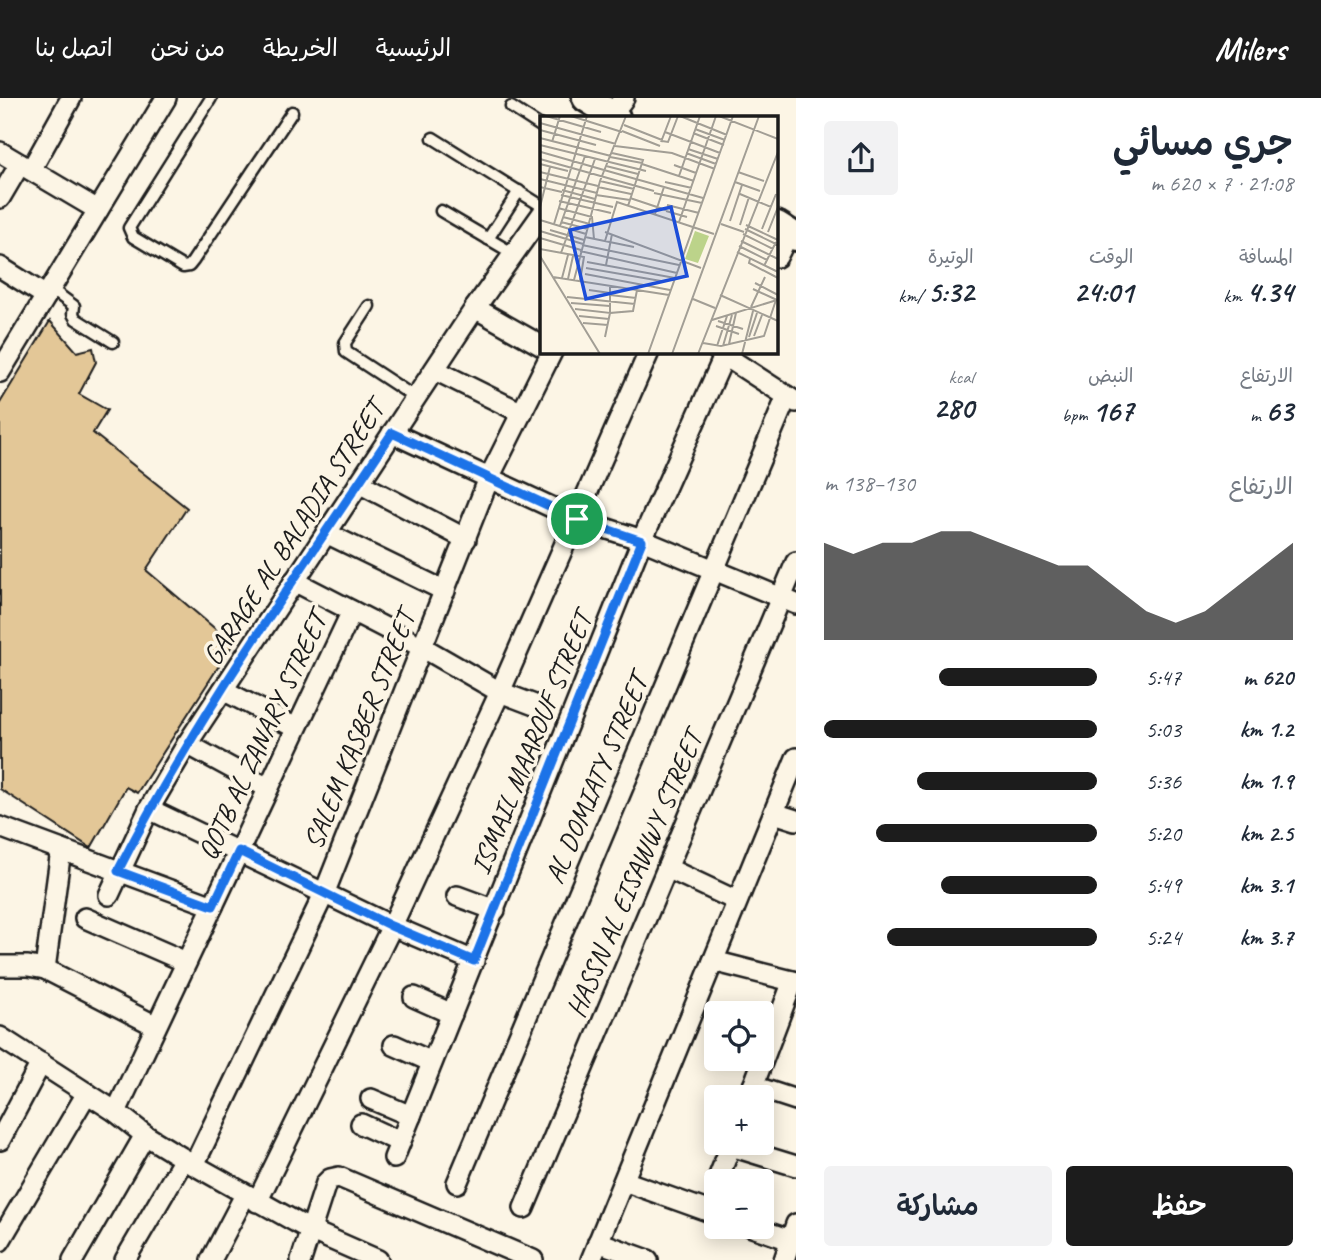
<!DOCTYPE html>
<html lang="ar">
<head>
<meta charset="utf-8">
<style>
  :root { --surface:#fff; --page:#f2f2f3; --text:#1f2937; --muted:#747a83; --accent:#1c1c1c }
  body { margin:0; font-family:Caveat,"Playpen Sans Arabic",sans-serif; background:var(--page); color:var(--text); direction:rtl; height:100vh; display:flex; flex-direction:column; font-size:26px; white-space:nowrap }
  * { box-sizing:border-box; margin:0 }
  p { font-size:23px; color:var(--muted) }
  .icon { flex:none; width:38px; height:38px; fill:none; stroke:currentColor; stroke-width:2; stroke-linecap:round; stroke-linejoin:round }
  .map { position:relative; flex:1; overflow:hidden; direction:ltr }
  .details { display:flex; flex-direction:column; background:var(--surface); width:525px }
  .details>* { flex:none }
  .controls { position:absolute; left:704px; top:903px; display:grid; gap:14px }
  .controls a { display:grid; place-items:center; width:70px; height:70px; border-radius:7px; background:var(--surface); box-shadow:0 4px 18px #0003; font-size:35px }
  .pin { position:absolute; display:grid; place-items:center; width:60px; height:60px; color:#fff; margin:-30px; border:4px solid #fff; border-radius:50%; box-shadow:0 2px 7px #0007 }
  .round { display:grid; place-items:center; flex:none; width:74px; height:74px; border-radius:7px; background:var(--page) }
  .head { display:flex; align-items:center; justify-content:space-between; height:119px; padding:0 28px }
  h1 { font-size:38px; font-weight:600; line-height:52px }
  .stats { display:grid; grid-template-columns:repeat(3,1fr); gap:10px; height:119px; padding:7px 28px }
  .stats div { display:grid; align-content:center }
  .stats b { font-size:30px; font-weight:600 }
  .stats small { font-size:19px; font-weight:400 }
  .stats p { font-size:19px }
  .chart { height:196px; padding:14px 28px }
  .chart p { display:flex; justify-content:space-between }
  .chart svg { width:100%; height:126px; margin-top:7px; fill:var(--accent); opacity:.7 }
  .button { display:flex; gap:14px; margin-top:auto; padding:14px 28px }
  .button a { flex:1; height:80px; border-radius:7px; background:var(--accent); color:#fff; font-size:28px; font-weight:600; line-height:80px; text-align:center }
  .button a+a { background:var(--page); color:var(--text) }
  ul { padding:0 28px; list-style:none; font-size:23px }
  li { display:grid; grid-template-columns:112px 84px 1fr; align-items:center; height:52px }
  li i { height:18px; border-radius:9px; background:var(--accent) }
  header { display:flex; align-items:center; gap:42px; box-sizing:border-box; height:98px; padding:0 35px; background:var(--accent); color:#fff }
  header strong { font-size:33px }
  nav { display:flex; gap:38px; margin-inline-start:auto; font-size:24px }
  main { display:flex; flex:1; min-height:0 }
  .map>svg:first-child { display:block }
  .building { fill:#e3c797; stroke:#1c1c1c; stroke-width:2 }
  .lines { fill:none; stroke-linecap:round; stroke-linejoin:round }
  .service-casing { stroke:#1c1c1c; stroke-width:15 }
  .minor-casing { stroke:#1c1c1c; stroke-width:24 }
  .secondary-casing { stroke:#1c1c1c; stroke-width:32 }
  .service { stroke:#fcf5e5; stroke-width:10 }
  .minor { stroke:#fcf5e5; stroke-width:19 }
  .secondary { stroke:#fcf5e5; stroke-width:26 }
  .route-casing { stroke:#fff; stroke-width:14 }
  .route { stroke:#1a73e8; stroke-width:9 }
  .labels { text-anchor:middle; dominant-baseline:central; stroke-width:7; stroke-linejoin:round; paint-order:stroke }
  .street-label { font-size:28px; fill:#1c1c1c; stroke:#fcf5e5 }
  .inset-road { fill:none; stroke:#a29e95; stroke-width:2 }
  .view { fill:#1d4ed8; fill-opacity:0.15; stroke:#1d4ed8; stroke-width:3.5 }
  .inset-edge { fill:none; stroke:#1c1c1c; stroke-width:3.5 }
</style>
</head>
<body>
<header>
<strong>Milers</strong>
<nav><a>الرئيسية</a><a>الخريطة</a><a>من نحن</a><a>اتصل بنا</a></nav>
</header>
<main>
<section class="details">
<div class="head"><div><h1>جري مسائي</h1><p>21:08 · 7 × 620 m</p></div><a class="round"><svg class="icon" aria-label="share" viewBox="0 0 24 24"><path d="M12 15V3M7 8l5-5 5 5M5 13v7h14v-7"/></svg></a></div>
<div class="stats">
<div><p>المسافة</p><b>4.34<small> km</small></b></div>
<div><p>الوقت</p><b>24:01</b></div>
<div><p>الوتيرة</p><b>5:32<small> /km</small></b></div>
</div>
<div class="stats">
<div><p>الارتفاع</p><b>63<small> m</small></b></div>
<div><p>النبض</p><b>167<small> bpm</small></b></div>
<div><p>kcal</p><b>280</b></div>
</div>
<div class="chart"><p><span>الارتفاع</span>130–138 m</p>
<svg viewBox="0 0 160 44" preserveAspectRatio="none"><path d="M0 44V10L10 14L20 10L30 10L40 6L50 6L60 10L70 14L80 18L90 18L100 26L110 34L120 38L130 34L140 26L150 18L160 10V44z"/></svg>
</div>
<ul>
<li><b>620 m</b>5:47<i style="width:58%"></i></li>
<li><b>1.2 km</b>5:03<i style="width:100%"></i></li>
<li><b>1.9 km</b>5:36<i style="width:66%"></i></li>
<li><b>2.5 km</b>5:20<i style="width:81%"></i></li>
<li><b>3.1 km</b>5:49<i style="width:57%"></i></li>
<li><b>3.7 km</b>5:24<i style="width:77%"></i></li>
</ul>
<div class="button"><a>حفظ</a><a>مشاركة</a></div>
</section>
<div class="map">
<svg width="796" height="1162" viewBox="0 0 796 1162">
  <rect width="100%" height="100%" fill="#fcf5e5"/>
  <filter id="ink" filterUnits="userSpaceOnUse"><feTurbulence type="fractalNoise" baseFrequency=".0143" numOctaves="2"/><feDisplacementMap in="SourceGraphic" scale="14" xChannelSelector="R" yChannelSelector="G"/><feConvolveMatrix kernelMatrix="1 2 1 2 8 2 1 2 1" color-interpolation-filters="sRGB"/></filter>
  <g filter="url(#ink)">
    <polygon class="building" points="50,223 77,254 93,250 96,264 79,296 107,312 93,335 187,410 146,472 233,546 137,695 126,689 91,750 0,691 0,305"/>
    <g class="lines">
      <defs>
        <g id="service">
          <polyline points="211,0 129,130 133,139 183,169 189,168 193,163 292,14"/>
          <polyline points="511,9 542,29"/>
          <polyline points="433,40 542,108"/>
          <polyline points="441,113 514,156"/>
          <polyline points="488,141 519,93"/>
          <polyline points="51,191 74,208 73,216 76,221 113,244"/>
          <polyline points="369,208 345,245 346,254 416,300"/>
        </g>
        <g id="minor">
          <polyline points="610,19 624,0"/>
          <polyline points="0,54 98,112"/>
          <polyline points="31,72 71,0"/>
          <polyline points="0,100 20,66"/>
          <polyline points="777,159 789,135"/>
          <polyline points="0,169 46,198"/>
          <polyline points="475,210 542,248"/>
          <polyline points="719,254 796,304"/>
          <polyline points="435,272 522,315"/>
          <polyline points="0,274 166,0"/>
          <polyline points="392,335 577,421 642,442 796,506"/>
          <polyline points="359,385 466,441"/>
          <polyline points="326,435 445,493"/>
          <polyline points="294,483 422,549 500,594 537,608"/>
          <polyline points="223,592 296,630"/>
          <polyline points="187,646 268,690"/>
          <polyline points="149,711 392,828 474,863"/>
          <polyline points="774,715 796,722"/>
          <polyline points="0,729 213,808"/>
          <polyline points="667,770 737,803"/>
          <polyline points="109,797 149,711 187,646 475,210 542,116"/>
          <polyline points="457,798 495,812"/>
          <polyline points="85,820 186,864"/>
          <polyline points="713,863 796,884"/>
          <polyline points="0,868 28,868 45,871 156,928"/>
          <polyline points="45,871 61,752"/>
          <polyline points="414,899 452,916"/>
          <polyline points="0,939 116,1014 145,1037 194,1067 312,1133 378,1162"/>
          <polyline points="394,947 432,964"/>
          <polyline points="753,988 796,1002"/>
          <polyline points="749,999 793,883"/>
          <polyline points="371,1001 411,1018"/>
          <polyline points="116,1014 352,513"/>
          <polyline points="361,1026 400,1044"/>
          <polyline points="0,1042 41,965"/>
          <polyline points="731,1048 796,1068"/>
          <polyline points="394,1060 642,442 726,254"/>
          <polyline points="194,1067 324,796 489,380 552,254"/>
          <polyline points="624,1083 716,1116"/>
          <polyline points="717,1083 732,1045"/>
          <polyline points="457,1085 787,298"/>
          <polyline points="257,1104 392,828 500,594 649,254"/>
          <polyline points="524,1110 796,464"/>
          <polyline points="752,1129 796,1144"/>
          <polyline points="0,1143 87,995"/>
          <polyline points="598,1144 648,1162"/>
          <polyline points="73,1162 145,1037"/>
          <polyline points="125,1162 184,1061"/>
          <polyline points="211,1162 245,1097"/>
          <polyline points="301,1162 326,1085 330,1081 339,1079 533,1162"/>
          <polyline points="591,1162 796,660"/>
          <polyline points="784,1162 796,1126"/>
        </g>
        <g id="secondary">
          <polyline points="586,0 616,19"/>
          <polyline points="777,127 796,139"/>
        </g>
      </defs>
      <use href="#service" class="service-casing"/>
      <use href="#minor" class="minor-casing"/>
      <use href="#secondary" class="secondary-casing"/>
      <use href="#service" class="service"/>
      <use href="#minor" class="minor"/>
      <use href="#secondary" class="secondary"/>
    </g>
  </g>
  <g class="lines" filter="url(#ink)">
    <defs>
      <path id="route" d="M 392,335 L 577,421 L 642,443 L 474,863 L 391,828 L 239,753 L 213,808 L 118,773 C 196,619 297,478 392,335 Z"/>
    </defs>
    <use href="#route" class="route-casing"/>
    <use href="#route" class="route"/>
  </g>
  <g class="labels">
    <g class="street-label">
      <text transform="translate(293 435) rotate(-57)">GARAGE AL BALADIA STREET</text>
      <text transform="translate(359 632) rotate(-68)">SALEM KASBER STREET</text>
      <text transform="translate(262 638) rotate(-65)">QOTB AL ZANARY STREET</text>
      <text transform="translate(531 645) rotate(-68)">ISMAIL MAAROUF STREET</text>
      <text transform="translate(596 681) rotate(-67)">AL DOMIATY STREET</text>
      <text transform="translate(634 776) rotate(-67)">HASSN AL EISAWWY STREET</text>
    </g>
  </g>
  <g transform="translate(540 18)">
    <rect width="238" height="238" fill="#fcf5e5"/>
    <path d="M 155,115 L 169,120 L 158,147 L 145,143 Z" fill="#bcd38a"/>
    <path class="inset-road" d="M 6,0 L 61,16M 31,0 L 82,16M 140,0 L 187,19M 179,0 L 238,23M 0,7 L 76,28M 84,9 L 122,24M 155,13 L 185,24M 0,14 L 56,29M 82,15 L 120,30M 125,16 L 180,37M 153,17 L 184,29M 0,22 L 71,40M 122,25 L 128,26 L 138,0M 12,26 L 20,0M 121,26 L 131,0M 0,29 L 106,55M 75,30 L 132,37 L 175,53M 148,33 L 178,43M 1,36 L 64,54M 72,37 L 103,44 L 88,90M 146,37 L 176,48M 70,41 L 102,47M 0,43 L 114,75M 0,48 L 28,55M 102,48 L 154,65M 134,49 L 156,57M 66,50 L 98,58M 64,54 L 163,82M 0,56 L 58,70M 198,56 L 224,65M 139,60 L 160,0M 0,63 L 57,77M 60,65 L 94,73M 125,66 L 152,72M 195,66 L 220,75M 0,71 L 22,76M 58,71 L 91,78M 22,74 L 55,83M 114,77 L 162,87M 200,78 L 231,91M 21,79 L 73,91M 56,79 L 90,84M 90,82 L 126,94M 19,85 L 71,97M 127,89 L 159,97M 0,91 L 10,51M 18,92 L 52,101 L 54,123M 126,95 L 147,101M 115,98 L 124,71M 23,101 L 50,108M 0,104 L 46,118M 190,105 L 202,69M 21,106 L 48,113M 139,106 L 176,0M 14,108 L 47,0M 181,108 L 204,116M 200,109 L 209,81M 206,109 L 238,124M 20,110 L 45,40M 205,113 L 238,129M 222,113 L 236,78M 10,114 L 44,124M 0,115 L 43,128M 65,116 L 161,152M 228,116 L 238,91M 203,118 L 233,133M 45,121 L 94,131M 0,122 L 41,134M 65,125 L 77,86 L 174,118M 201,125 L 238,143M 42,129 L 139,149M 199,130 L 227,144M 0,133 L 44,141 L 40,165M 40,135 L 137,157M 197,136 L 238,156M 21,137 L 55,43M 0,140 L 60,238M 210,143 L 209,147 L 238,162M 47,146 L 135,162M 66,149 L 72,118M 224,150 L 236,126M 46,152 L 121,165M 45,158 L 130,174M 13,161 L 129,179M 22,162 L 28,139M 28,163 L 33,140M 34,164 L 60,65 L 86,0M 215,167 L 238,179M 213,173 L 237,184M 49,174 L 70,177M 70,179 L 96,182M 180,179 L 238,205M 27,181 L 95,188M 153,183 L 175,192M 31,187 L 70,190M 211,191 L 225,161M 35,193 L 70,197 L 70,170M 39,200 L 69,203M 172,204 L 237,184M 178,205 L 203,213M 43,207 L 68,209M 176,210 L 199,218M 214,220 L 222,199M 65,221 L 70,197 L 93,195 L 97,174M 209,221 L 217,197M 163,227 L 181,230 L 224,220 L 236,184M 189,228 L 196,197M 177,230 L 187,200M 183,230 L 192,199M 108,238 L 193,0M 132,238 L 219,0M 158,238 L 238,36M 202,238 L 213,195"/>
    <path class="view" d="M 131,91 L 147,160 L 46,183 L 30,114 Z"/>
    <rect width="238" height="238" class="inset-edge"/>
  </g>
</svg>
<div class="controls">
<a><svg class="icon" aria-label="locate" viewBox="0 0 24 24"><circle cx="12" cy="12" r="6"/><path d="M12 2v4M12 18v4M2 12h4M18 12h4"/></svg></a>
<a>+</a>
<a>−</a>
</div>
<div class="pin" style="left:577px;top:421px;background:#1e9e55"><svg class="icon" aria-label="arrive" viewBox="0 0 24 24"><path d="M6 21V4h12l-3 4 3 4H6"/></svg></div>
</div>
</main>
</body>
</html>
